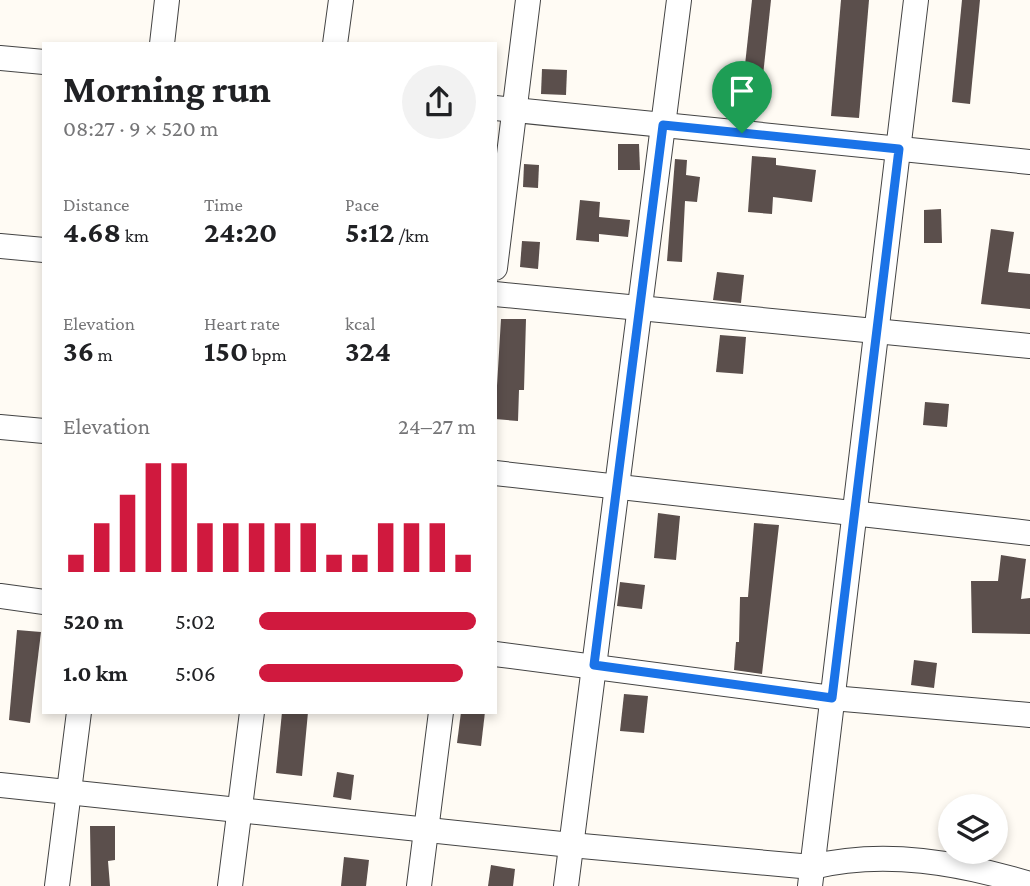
<!DOCTYPE html>
<html lang="en">
<head>
<meta charset="utf-8">
<style>
  :root { --surface:#fff; --page:#f2f2f2; --text:#202124; --muted:#757577; --accent:#d0193e }
  body { margin:0; font-family:"Crimson Pro",serif; background:var(--page); color:var(--text); height:100vh; display:flex; flex-direction:column; font-size:26px; white-space:nowrap }
  * { box-sizing:border-box; margin:0 }
  p { font-size:23px; color:var(--muted) }
  .icon { flex:none; width:38px; height:38px; fill:none; stroke:currentColor; stroke-width:2; stroke-linecap:round; stroke-linejoin:round }
  .map { position:relative; flex:1; overflow:hidden }
  .panel { position:absolute; left:42px; top:42px; width:455px; height:672px; display:flex; flex-direction:column; background:var(--surface); border-radius:0px; box-shadow:0 4px 10px #0003 }
  .panel>* { flex:none }
  .fabs { position:absolute; left:938px; top:794px; display:grid; gap:14px }
  .fabs a { display:grid; place-items:center; width:70px; height:70px; border-radius:50%; background:var(--surface); box-shadow:0 4px 10px #0003; font-size:35px }
  .pin { position:absolute; display:grid; place-items:center; width:60px; height:60px; color:#fff; margin:-72px -30px; border-radius:50% 50% 50% 0; rotate:-45deg; box-shadow:0 0 7px #0007 }
  .pin .icon { rotate:45deg }
  .round { display:grid; place-items:center; flex:none; width:74px; height:74px; border-radius:37px; background:var(--page) }
  .summary { display:flex; align-items:center; justify-content:space-between; height:119px; padding:0 21px }
  h1 { font-size:38px; font-weight:700; line-height:52px }
  .figures { display:grid; grid-template-columns:repeat(3,1fr); gap:10px; height:119px; padding:7px 21px }
  .figures div { display:grid; align-content:center }
  .figures b { font-size:30px; font-weight:700 }
  .figures small { font-size:19px; font-weight:400 }
  .figures p { font-size:19px }
  .chart { height:196px; padding:14px 21px }
  .chart p { display:flex; justify-content:space-between }
  .chart svg { width:100%; height:126px; margin-top:7px; stroke:var(--accent); stroke-width:6 }
  ul { padding:0 21px; list-style:none; font-size:23px }
  li { display:grid; grid-template-columns:112px 84px 1fr; align-items:center; height:52px }
  li i { height:18px; border-radius:9px; background:var(--accent) }
  .map>svg:first-child { display:block }
  .building { fill:#5b4f4c }
  .lines { fill:none; stroke-linecap:round; stroke-linejoin:round }
  .minor-casing { stroke:#444; stroke-width:26 }
  .minor { stroke:#fff; stroke-width:24 }
  .route-casing { stroke:#fff; stroke-width:14 }
  .route { stroke:#1a73e8; stroke-width:9 }
</style>
</head>
<body>
<div class="map">
<svg width="1030" height="886" viewBox="0 0 1030 886">
  <rect width="100%" height="100%" fill="#fffbf4"/>
  <g class="building">
    <polygon points="752,0 771,0 760,104 741,102"/>
    <polygon points="841,0 869,0 859,118 831,116"/>
    <polygon points="962,0 980,0 970,104 952,102"/>
    <polygon points="542,69 567,70 566,95 541,94"/>
    <polygon points="618,144 639,144 640,170 618,170"/>
    <polygon points="752,156 776,158 776,165 816,170 812,202 773,197 772,214 748,212"/>
    <polygon points="675,159 687,160 686,175 700,177 697,202 685,201 682,262 667,261"/>
    <polygon points="524,164 539,165 538,188 523,187"/>
    <polygon points="580,200 600,202 599,217 630,220 628,237 599,234 599,242 576,240"/>
    <polygon points="941,209 942,243 924,243 924,210"/>
    <polygon points="991,229 1014,232 1008,272 1030,274 1030,309 981,304"/>
    <polygon points="522,241 540,242 538,269 520,267"/>
    <polygon points="717,272 744,275 741,303 713,300"/>
    <polygon points="501,319 526,319 524,390 519,390 518,421 495,419"/>
    <polygon points="720,335 746,337 743,374 716,372"/>
    <polygon points="925,402 949,404 947,427 923,425"/>
    <polygon points="658,513 680,516 676,560 654,558"/>
    <polygon points="754,523 779,525 762,674 734,670 736,642 739,642 740,597 748,597"/>
    <polygon points="1001,555 1026,559 1021,599 1030,598 1030,634 972,633 971,581 998,581"/>
    <polygon points="620,582 645,585 642,609 617,606"/>
    <polygon points="17,630 41,632 30,723 9,720"/>
    <polygon points="914,660 937,663 934,688 911,685"/>
    <polygon points="624,694 648,696 644,733 620,731"/>
    <polygon points="282,712 308,712 302,776 276,773"/>
    <polygon points="461,712 485,712 481,746 457,743"/>
    <polygon points="337,772 354,775 351,800 333,797"/>
    <polygon points="90,826 115,826 115,860 108,861 110,886 91,886"/>
    <polygon points="344,857 369,860 366,886 341,886"/>
    <polygon points="491,865 515,869 513,886 488,886"/>
  </g>
  <g class="lines">
    <defs>
      <g id="minor">
        <polyline points="162,44 167,0"/>
        <polyline points="335,44 341,0"/>
        <polyline points="0,58 44,62"/>
        <polyline points="495,108 1030,162"/>
        <polyline points="0,246 44,250"/>
        <polyline points="495,268 528,0"/>
        <polyline points="495,294 1030,346"/>
        <polyline points="0,427 44,431"/>
        <polyline points="495,473 1030,533"/>
        <polyline points="0,596 44,602"/>
        <polyline points="495,654 832,698 1030,715"/>
        <path d="M 0,785 L 571,845 L 812,867 C 885,849 960,863 1030,884"/>
        <polyline points="57,886 79,712"/>
        <polyline points="230,886 252,712"/>
        <polyline points="419,886 441,712"/>
        <polyline points="566,886 679,0"/>
        <polyline points="810,886 916,0"/>
      </g>
    </defs>
    <use href="#minor" class="minor-casing"/>
    <use href="#minor" class="minor"/>
  </g>
  <g class="lines">
    <defs>
      <polygon id="route" points="663,125 899,149 832,698 594,665"/>
    </defs>
    <use href="#route" class="route-casing"/>
    <use href="#route" class="route"/>
  </g>
</svg>
<div class="fabs">
<a><svg class="icon" aria-label="layers" viewBox="0 0 24 24"><path d="M12 4l9 5-9 5-9-5zM3 14l9 5 9-5"/></svg></a>
</div>
<div class="pin" style="left:742px;top:133px;background:#1e9e55"><svg class="icon" aria-label="arrive" viewBox="0 0 24 24"><path d="M6 21V4h12l-3 4 3 4H6"/></svg></div>
<section class="panel">
<div class="summary"><div><h1>Morning run</h1><p>08:27 · 9 × 520 m</p></div><a class="round"><svg class="icon" aria-label="share" viewBox="0 0 24 24"><path d="M12 15V3M7 8l5-5 5 5M5 13v7h14v-7"/></svg></a></div>
<div class="figures">
<div><p>Distance</p><b>4.68<small> km</small></b></div>
<div><p>Time</p><b>24:20</b></div>
<div><p>Pace</p><b>5:12<small> /km</small></b></div>
</div>
<div class="figures">
<div><p>Elevation</p><b>36<small> m</small></b></div>
<div><p>Heart rate</p><b>150<small> bpm</small></b></div>
<div><p>kcal</p><b>324</b></div>
</div>
<div class="chart"><p><span>Elevation</span>24–27 m</p>
<svg viewBox="0 0 160 44" preserveAspectRatio="none"><path d="M5 44V38M15 44V27M25 44V17M35 44V6M45 44V6M55 44V27M65 44V27M75 44V27M85 44V27M95 44V27M105 44V38M115 44V38M125 44V27M135 44V27M145 44V27M155 44V38"/></svg>
</div>
<ul>
<li><b>520 m</b>5:02<i style="width:100%"></i></li>
<li><b>1.0 km</b>5:06<i style="width:94%"></i></li>
</ul>
</section>
</div>
</body>
</html>
